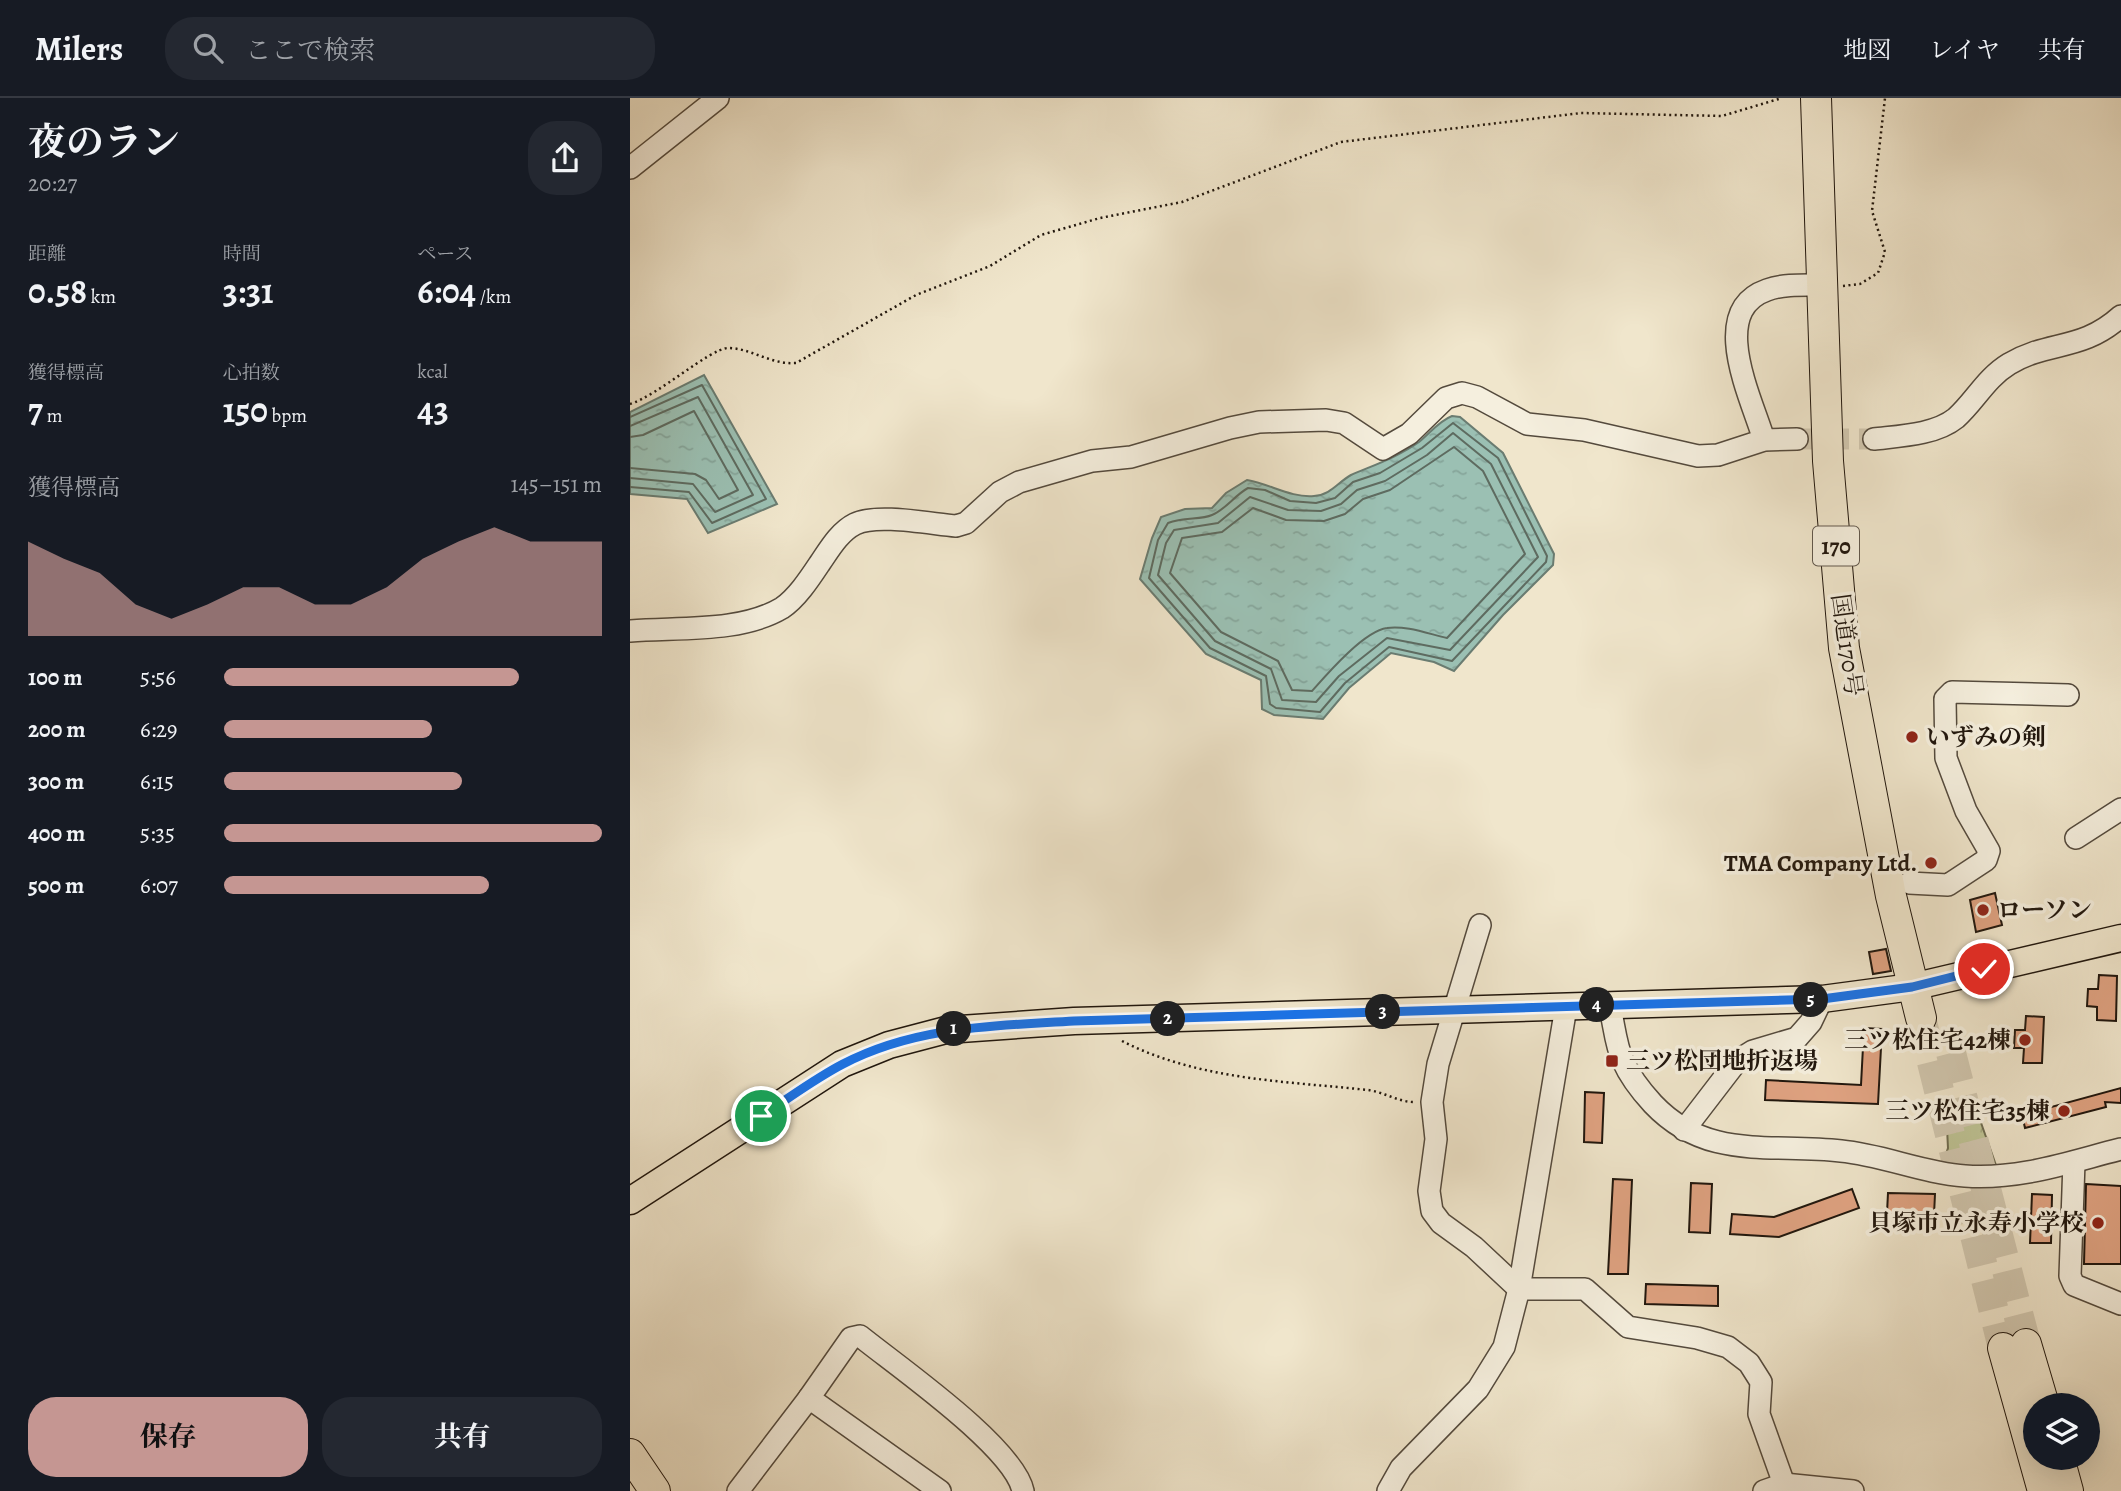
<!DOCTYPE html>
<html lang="ja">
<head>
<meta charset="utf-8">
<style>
  :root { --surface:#171b24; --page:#242831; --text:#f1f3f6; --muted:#9ea1a6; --line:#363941; --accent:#c59692 }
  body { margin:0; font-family:Alegreya,"Noto Serif JP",serif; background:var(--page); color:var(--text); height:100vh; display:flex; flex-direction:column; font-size:26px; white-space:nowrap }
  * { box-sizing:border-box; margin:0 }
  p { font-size:23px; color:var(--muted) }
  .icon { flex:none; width:38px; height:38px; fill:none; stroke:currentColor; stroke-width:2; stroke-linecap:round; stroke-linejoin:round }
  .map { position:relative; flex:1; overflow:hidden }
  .panel { display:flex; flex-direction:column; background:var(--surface); width:630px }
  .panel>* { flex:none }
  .fabs { position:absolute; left:1393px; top:1295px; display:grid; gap:14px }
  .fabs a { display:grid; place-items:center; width:77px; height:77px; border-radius:50%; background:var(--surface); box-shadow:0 7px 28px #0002; font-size:35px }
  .pin { position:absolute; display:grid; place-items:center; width:60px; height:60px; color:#fff; margin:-30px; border:4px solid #fff; border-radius:50%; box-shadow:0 2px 7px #0007 }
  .km { position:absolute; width:35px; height:35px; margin:-18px; border-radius:50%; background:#222; color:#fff; font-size:19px; line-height:35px; text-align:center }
  .round { display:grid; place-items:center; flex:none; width:74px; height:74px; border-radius:28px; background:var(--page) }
  .overview { display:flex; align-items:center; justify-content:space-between; height:119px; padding:0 28px }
  h1 { font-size:38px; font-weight:700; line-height:52px }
  .figures { display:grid; grid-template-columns:repeat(3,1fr); gap:10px; height:119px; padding:7px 28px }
  .figures div { display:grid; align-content:center }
  .figures b { font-size:35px; font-weight:700 }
  .figures small { font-size:19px; font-weight:400 }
  .figures p { font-size:19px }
  .chart { height:196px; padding:14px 28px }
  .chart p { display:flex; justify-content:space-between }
  .chart svg { width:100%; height:126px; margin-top:7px; fill:var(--accent); opacity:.7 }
  .action { display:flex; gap:14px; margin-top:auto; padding:14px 28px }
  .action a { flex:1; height:80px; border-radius:28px; background:var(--accent); color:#111; font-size:28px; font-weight:700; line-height:80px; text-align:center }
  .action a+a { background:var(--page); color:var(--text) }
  ul { padding:0 28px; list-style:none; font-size:23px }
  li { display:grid; grid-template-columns:112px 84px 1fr; align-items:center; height:52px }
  li i { height:18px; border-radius:9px; background:var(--accent) }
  header { display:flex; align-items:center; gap:42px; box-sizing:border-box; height:98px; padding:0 35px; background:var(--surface); border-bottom:2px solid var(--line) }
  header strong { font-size:33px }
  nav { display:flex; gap:38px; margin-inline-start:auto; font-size:24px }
  .search { width:490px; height:63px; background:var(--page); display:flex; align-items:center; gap:18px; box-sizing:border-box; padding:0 24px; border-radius:28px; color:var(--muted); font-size:26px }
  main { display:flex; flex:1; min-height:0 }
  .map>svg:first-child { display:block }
  .park { fill:url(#park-crowns); stroke:#6f6c50; stroke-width:2 }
  .water { fill:url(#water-ripples); stroke:#6a7c71; stroke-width:2 }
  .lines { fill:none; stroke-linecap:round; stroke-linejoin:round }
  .shore { stroke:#5e6b60; stroke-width:2 }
  .building { fill:#dfa281; stroke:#20160d; stroke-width:2 }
  .minor-tunnel { stroke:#d1c7af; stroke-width:21; stroke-dasharray:21 10; stroke-linecap:butt }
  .highway-tunnel { stroke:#d1c7af; stroke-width:30; stroke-dasharray:30 15; stroke-linecap:butt }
  .minor-casing { stroke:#544a3d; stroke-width:24 }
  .major-casing { stroke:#20160d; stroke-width:29 }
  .highway-casing { stroke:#20160d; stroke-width:32 }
  .path { stroke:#20160d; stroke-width:2.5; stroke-dasharray:2 3.5; stroke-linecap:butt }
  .minor { stroke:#f5efde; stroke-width:21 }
  .major { stroke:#f0e6cc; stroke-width:26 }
  .highway { stroke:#f0e6cc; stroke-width:30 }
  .route-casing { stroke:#fff; stroke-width:14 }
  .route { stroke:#1a73e8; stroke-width:9 }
  .poi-dot { fill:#8f2418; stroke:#f5efde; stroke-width:2.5 }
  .labels { text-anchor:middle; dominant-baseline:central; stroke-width:7; stroke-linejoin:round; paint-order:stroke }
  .shield { fill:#f5efde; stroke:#60574c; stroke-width:2 }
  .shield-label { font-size:23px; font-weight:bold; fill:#20160d }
  .street-label { font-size:24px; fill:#20160d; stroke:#f5efde }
  .poi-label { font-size:24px; font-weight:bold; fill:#20160d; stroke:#f5efde; text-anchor:end }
</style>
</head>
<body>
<header>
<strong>Milers</strong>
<div class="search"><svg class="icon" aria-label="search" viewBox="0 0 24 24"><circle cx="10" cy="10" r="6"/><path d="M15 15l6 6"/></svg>ここで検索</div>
<nav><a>地図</a><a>レイヤ</a><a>共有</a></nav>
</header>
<main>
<section class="panel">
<div class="overview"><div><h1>夜のラン</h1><p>20:27</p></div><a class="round"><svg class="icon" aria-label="share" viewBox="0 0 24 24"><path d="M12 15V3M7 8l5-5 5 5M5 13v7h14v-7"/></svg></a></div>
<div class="figures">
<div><p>距離</p><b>0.58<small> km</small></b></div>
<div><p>時間</p><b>3:31</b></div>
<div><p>ペース</p><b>6:04<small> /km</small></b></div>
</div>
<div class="figures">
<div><p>獲得標高</p><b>7<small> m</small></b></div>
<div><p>心拍数</p><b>150<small> bpm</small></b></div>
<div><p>kcal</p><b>43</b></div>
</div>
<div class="chart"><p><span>獲得標高</span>145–151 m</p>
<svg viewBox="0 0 160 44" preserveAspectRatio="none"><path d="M0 44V11L10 17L20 22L30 33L40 38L50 33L60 27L70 27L80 33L90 33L100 27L110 17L120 11L130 6L140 11L150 11L160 11V44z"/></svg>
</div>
<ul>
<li><b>100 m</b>5:56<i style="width:78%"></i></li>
<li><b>200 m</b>6:29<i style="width:55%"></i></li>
<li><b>300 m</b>6:15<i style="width:63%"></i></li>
<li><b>400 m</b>5:35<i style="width:100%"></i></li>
<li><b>500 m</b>6:07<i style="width:70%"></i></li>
</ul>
<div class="action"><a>保存</a><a>共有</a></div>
</section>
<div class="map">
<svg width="1491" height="1393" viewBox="0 0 1491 1393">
  <defs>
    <pattern id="park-crowns" width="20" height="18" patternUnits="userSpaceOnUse" patternTransform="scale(1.75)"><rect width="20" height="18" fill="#bec394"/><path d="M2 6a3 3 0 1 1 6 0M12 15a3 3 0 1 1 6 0" fill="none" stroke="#a3a77e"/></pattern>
    <pattern id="water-ripples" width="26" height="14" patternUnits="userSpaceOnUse" patternTransform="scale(1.75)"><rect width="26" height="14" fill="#9bc0b3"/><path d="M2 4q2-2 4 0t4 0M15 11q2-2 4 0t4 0" fill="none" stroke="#85a499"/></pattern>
  </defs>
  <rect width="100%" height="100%" fill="#f0e6cc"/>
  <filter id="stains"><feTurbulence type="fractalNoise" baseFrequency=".00286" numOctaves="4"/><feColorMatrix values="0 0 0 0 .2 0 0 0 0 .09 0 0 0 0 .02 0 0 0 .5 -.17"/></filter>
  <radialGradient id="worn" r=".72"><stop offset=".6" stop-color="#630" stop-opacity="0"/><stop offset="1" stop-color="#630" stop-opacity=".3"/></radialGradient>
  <polygon class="park" points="1350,1022 1367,1070 1313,1065 1318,1050 1317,1030"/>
  <g class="water">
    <polygon points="74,277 147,406 78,435 57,401 0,396 0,314"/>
    <path d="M 822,318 L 830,319 L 873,355 L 924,456 L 923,467 L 873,517 L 824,573 L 804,564 L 761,555 L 719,590 L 693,621 L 644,617 L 632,611 L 631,582 L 576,556 L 510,481 L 522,440 L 531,419 L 555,411 L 582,410 L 596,395 L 617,382 C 640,386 661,400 684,398 C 701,397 708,384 721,377 C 744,367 768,359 789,344 C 800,335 809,323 822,318 Z"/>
  </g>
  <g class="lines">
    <g class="shore">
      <polyline points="0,319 72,287 136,401 82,425 59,394 0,389"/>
      <path d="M 823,325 L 868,360 L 917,458 L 916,464 L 822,563 L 759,549 L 715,585 L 690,614 L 646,610 L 640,606 L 636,578 L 580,550 L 519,480 L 528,442 L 538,425 C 554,419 571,422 582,417 C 595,412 605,397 618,390 L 635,392 L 660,403 L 686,405 L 705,400 L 723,384 L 750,375 L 792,350 Z"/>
      <polyline points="0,328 68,299 123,397 85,414 63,386 0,380"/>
      <polygon points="823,335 861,366 908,459 820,552 757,540 709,578 686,604 652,602 641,571 585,543 528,477 536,445 544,432 588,425 620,399 658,412 691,413 711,406 727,392 755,383 797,357"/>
      <polyline points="0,339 13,337 64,313 108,392 89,401 76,382 65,376 0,370"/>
      <path d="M 824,349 L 853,373 L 895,456 L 817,540 C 799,536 775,527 757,530 C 734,533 697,576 682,593 L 662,592 L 648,563 L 591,534 L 540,475 L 552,440 L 592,434 L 623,410 L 656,422 L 694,423 L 715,416 L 733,401 L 760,392 Z"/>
    </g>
  </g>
  <g class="building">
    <polygon points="1365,795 1372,827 1346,834 1340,802"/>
    <polygon points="1256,851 1261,873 1243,876 1239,854"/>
    <polygon points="1469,877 1487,878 1486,923 1467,922 1467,909 1457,908 1458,891 1468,891"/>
    <polygon points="1396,918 1414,919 1412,965 1393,965 1394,950 1384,950 1385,932 1395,932"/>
    <polygon points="1234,930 1252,931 1248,1006 1135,1002 1136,982 1231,987"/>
    <polygon points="1491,990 1491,1005 1475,1004 1476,1009 1395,1030 1392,1017"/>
    <polygon points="955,994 974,995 972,1045 954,1044"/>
    <polygon points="983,1081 1002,1082 998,1176 978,1176"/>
    <polygon points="1061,1085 1082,1086 1080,1135 1059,1134"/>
    <polygon points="1456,1086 1491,1088 1491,1166 1454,1166"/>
    <polygon points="1222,1091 1229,1110 1149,1139 1100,1136 1102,1116 1144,1119"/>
    <polygon points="1258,1095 1305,1096 1304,1117 1257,1115"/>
    <polygon points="1402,1096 1422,1097 1421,1145 1400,1145"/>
    <polygon points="1016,1186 1088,1188 1088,1208 1015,1206"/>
  </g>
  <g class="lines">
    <polyline class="minor-tunnel" points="1167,341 1244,341"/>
    <g class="highway-tunnel">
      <polyline points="1291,920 1373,1250"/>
      <polyline points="1321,955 1396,1246"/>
    </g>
    <defs>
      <g id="minor">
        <polyline points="0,70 88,0"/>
        <path d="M 1244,341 C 1269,338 1305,337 1326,320 C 1345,303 1356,280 1379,266 C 1419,242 1451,254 1491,218"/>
        <path d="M 1134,342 C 1122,301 1077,213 1137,192 C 1153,186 1173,187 1190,187"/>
        <path d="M 0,533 C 48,529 110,535 152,510 C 167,500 180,480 190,465 C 199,452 209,434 225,426 C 247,415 301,426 326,428 L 336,425 L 370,394 L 389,384 L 462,363 L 501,359 L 600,330 L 629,324 L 696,322 L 714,325 L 753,351 L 779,336 L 816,300 L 832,295 L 847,299 L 897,326 L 954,332 L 1068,358 L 1088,357 L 1134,342 L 1167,341"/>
        <polyline points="1446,740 1491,711"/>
        <polyline points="1279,785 1318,787 1356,762 1359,753 1336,713 1316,660 1315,601 1322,594 1438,597"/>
        <polyline points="850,827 808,966 802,1004 806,1041 799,1093 802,1113 811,1125 844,1149 889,1191 955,1191 998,1229 1067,1240 1098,1249 1119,1265 1131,1284 1129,1316 1154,1386"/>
        <path d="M 979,906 C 984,924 985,946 993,963 C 1000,979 1011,993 1023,1006 C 1077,1063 1140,1045 1211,1053 C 1253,1057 1293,1075 1335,1078 C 1390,1082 1439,1064 1491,1051"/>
        <polyline points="1054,1032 1107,963 1123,953 1167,940 1181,924 1192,901"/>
        <polyline points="1444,1064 1440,1178 1444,1187 1491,1206"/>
        <polyline points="108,1393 179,1300"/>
        <path d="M 310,1393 L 179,1300 L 221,1240 L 230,1238 C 267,1268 384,1349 393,1393"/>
        <polyline points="758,1393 771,1370 848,1291 874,1249 889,1191 936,909"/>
        <polyline points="1134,1393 1154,1386 1223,1393"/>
      </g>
      <polyline id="major" points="0,1103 212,966 259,947 316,932 444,923 1192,901 1282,889 1491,840"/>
      <g id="highway">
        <polyline points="1186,0 1198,363 1214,550 1261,798 1291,920"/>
        <polyline points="1396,1246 1414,1307"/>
        <polyline points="1373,1250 1413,1393"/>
        <polyline points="0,1356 25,1393"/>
        <polyline points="1429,1360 1438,1393"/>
      </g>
    </defs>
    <use href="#minor" class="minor-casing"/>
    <use href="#major" class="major-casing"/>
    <use href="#highway" class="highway-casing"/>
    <g class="path">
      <polyline points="1213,188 1230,186 1248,175 1255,154 1242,113 1255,0"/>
      <path d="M 0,306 C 29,297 79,251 98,250 C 121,250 141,267 166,265 L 286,197 L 360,168 L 411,137 L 470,120 L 552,104 L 711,44 L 951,15 L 1092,18 L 1152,0"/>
      <path d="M 492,943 C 569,982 653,983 738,992 C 754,994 768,1004 784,1004"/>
    </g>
    <use href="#minor" class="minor"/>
    <use href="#major" class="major"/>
    <use href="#highway" class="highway"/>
  </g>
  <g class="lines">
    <defs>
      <path id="route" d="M 131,1018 C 158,1001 184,981 213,966 C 286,928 364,928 444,923 L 1192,901 L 1282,889 L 1354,871"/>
    </defs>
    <use href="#route" class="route-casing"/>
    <use href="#route" class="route"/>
  </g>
  <g class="poi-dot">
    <circle cx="1282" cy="639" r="7"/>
    <circle cx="1301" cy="765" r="7"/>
    <circle cx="1353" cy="812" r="7"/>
    <circle cx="1395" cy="942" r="7"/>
    <rect x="975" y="956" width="14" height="14" rx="3.5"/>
    <circle cx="1434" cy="1013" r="7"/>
    <circle cx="1468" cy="1125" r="7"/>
  </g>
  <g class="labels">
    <rect class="shield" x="1183" y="428.5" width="46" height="39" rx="5"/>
    <g class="shield-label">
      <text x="1206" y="448">170</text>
    </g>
    <g class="street-label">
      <text transform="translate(1217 547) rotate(82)">国道170号</text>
    </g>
    <g class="poi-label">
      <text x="1296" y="639" text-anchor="start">いずみの剣</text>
      <text x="1287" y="765">TMA Company Ltd.</text>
      <text x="1367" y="812" text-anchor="start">ローソン</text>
      <text x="1381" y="942">三ツ松住宅42棟</text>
      <text x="996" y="963" text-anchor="start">三ツ松団地折返場</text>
      <text x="1420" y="1013">三ツ松住宅35棟</text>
      <text x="1454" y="1125">貝塚市立永寿小学校</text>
    </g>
  </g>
  <rect width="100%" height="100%" filter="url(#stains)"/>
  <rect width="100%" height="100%" fill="url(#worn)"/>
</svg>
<div class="fabs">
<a><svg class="icon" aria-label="layers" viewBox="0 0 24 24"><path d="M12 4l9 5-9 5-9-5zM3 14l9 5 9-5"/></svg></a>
</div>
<div class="pin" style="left:131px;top:1018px;background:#1e9e55"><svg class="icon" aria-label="arrive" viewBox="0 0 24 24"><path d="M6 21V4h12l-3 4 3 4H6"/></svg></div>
<div class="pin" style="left:1354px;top:871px;background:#d93025"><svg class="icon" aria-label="check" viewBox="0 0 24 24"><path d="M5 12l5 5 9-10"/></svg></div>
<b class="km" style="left:324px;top:931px">1</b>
<b class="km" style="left:538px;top:921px">2</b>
<b class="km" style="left:753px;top:914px">3</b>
<b class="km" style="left:967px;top:907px">4</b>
<b class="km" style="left:1181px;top:902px">5</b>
</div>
</main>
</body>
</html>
